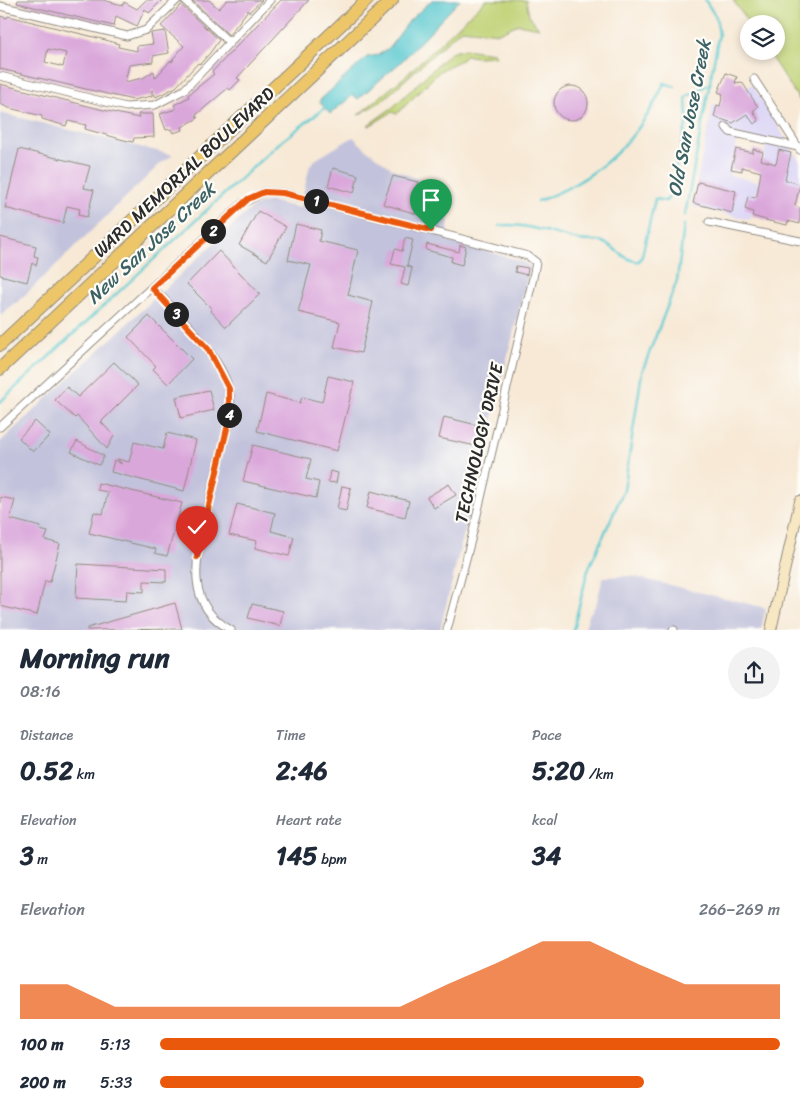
<!DOCTYPE html>
<html lang="en">
<head>
<meta charset="utf-8">
<style>
  :root { --surface:#fff; --page:#f2f2f3; --text:#1f2937; --muted:#747a83; --accent:#ea580c }
  body { margin:0; font-family:Sriracha,sans-serif; background:var(--page); color:var(--text); height:100vh; display:flex; flex-direction:column; font-size:19px; white-space:nowrap }
  * { box-sizing:border-box; margin:0 }
  p { font-size:16px; color:var(--muted) }
  .icon { flex:none; width:28px; height:28px; fill:none; stroke:currentColor; stroke-width:2; stroke-linecap:round; stroke-linejoin:round }
  .map { position:relative; height:630px; overflow:hidden }
  .sheet { display:flex; flex-direction:column; background:var(--surface); flex:1 }
  .sheet>* { flex:none }
  .buttons { position:absolute; left:740px; top:15px; display:grid; gap:10px }
  .buttons a { display:grid; place-items:center; width:45px; height:45px; border-radius:50%; background:var(--surface); box-shadow:0 2px 8px #0003; font-size:25px }
  .pin { position:absolute; display:grid; place-items:center; width:42px; height:42px; color:#fff; margin:-51px -21px; border-radius:50% 50% 50% 0; rotate:-45deg; box-shadow:0 0 5px #0007 }
  .pin .icon { rotate:45deg }
  .km { position:absolute; width:25px; height:25px; margin:-12px; border-radius:50%; background:#222; color:#fff; font-size:14px; line-height:25px; text-align:center }
  .round { display:grid; place-items:center; flex:none; width:52px; height:52px; border-radius:26px; background:var(--page) }
  .overview { display:flex; align-items:center; justify-content:space-between; height:85px; padding:0 20px }
  h1 { font-size:28px; font-weight:700; line-height:38px }
  .figures { display:grid; grid-template-columns:repeat(3,1fr); gap:8px; height:85px; padding:5px 20px }
  .figures div { display:grid; align-content:center }
  .figures b { font-size:25px; font-weight:700 }
  .figures small { font-size:14px; font-weight:400 }
  .figures p { font-size:14px }
  .chart { height:140px; padding:10px 20px }
  .chart p { display:flex; justify-content:space-between }
  .chart svg { width:100%; height:90px; margin-top:5px; fill:var(--accent); opacity:.7 }
  ul { padding:0 20px; list-style:none; font-size:16px }
  li { display:grid; grid-template-columns:80px 60px 1fr; align-items:center; height:38px }
  li i { height:12px; border-radius:6px; background:var(--accent) }
  .map>svg:first-child { display:block }
  .built { fill:#dcd6f6; fill-rule:evenodd }
  .industrial { fill:#c2c2dc }
  .green { fill:#bfd275; stroke:#757e50 }
  .water { fill:#5bc9d0; stroke:#437a7e }
  .lines { fill:none; stroke-linecap:round; stroke-linejoin:round }
  .stream { stroke:#5bc9d0; stroke-width:2.5 }
  .building { fill:#daa7db; fill-rule:evenodd }
  .street-casing { stroke:#918a80; stroke-width:9 }
  .secondary-casing { stroke:#918a80; stroke-width:12 }
  .highway-casing { stroke:#918a80; stroke-width:14 }
  .street { stroke:#fff; stroke-width:7 }
  .secondary { stroke:#f7e8c3; stroke-width:10 }
  .highway { stroke:#ecc669; stroke-width:12 }
  .route-casing { stroke:#fff; stroke-width:10 }
  .route { stroke:#ea580c; stroke-width:6 }
  .labels { text-anchor:middle; dominant-baseline:central; stroke-width:4.5; stroke-linejoin:round; paint-order:stroke }
  .street-label { font-size:18px; fill:#2b2b2b; stroke:#fdfcf7 }
  .water-label { font-size:19px; font-style:italic; fill:#3c6265; stroke:#fdfcf7 }
</style>
</head>
<body>
<div class="map">
<svg width="800" height="630" viewBox="0 0 800 630">
  <rect width="100%" height="100%" fill="#fdfcf7"/>
  <filter id="ink" filterUnits="userSpaceOnUse"><feTurbulence type="fractalNoise" baseFrequency=".02" numOctaves="2"/><feDisplacementMap in="SourceGraphic" scale="10" xChannelSelector="R" yChannelSelector="G"/><feConvolveMatrix kernelMatrix="1 2 1 2 8 2 1 2 1" color-interpolation-filters="sRGB"/></filter>
  <filter id="wash" filterUnits="userSpaceOnUse"><feTurbulence type="fractalNoise" baseFrequency=".0096" numOctaves="4" result="noise"/><feDisplacementMap in="SourceGraphic" scale="20" xChannelSelector="R" yChannelSelector="G"/><feGaussianBlur stdDeviation="1.12" result="paint"/><feColorMatrix in="noise" values="0 0 0 0 0 0 0 0 0 0 0 0 0 0 0 0 0 1.4 0 .05"/><feComposite in="paint" operator="in"/></filter>
  <g filter="url(#wash)">
    <rect width="100%" height="100%" fill="#f7e9d6"/>
    <path class="built" d="M 752,84 L 800,162 L 800,192 L 759,182 L 750,220 L 692,206 L 713,104 L 731,109 L 734,97 ZM 737,140 L 766,146 L 758,182 L 729,175 Z"/>
    <g class="industrial">
      <polygon points="0,113 173,155 161,163 17,303 14,303 0,316"/>
      <polygon points="353,137 367,150 393,169 425,182 449,203 448,240 521,261 530,266 440,630 0,630 0,442 254,206 269,201 300,208 310,165 315,160"/>
      <polygon points="631,576 766,608 761,630 585,630 588,616 596,605 603,577"/>
    </g>
    <g class="green">
      <polygon points="486,0 526,0 529,15 539,28 518,24 499,33 461,29 382,101 358,115 402,79"/>
      <polygon points="733,0 800,0 800,101 767,51 776,51 776,24 749,24"/>
      <polygon points="465,49 494,53 496,56 476,57 465,55 463,59 440,71 397,114 392,112 369,126 368,125 393,107 450,53"/>
    </g>
    <polygon class="water" points="432,0 460,0 401,62 358,99 353,95 330,114 319,101 367,57 378,55 389,48 410,20"/>
    <g class="lines">
      <g class="stream">
        <path d="M 538,201 C 596,180 639,141 664,83 L 675,87"/>
        <polyline points="685,215 719,34 716,17 705,0"/>
        <path d="M 499,226 C 520,221 556,235 578,240 C 586,242 598,239 605,243 C 615,247 627,263 639,261 L 642,256 L 655,199 L 666,201 L 669,197 L 687,121 L 686,97 L 711,83"/>
        <polyline points="0,402 277,145 327,106"/>
        <polyline points="573,630 588,570 624,490 642,372 677,281 684,225"/>
      </g>
    </g>
    <g id="blocks">
      <g class="building">
        <polygon points="18,0 103,0 123,5 124,2 137,9 146,0 162,0 149,13 145,9 137,26 116,16 114,26 17,3"/>
        <polygon points="192,0 209,0 219,9 227,0 262,0 249,12 248,10 229,35"/>
        <polygon points="281,0 309,0 237,78 240,80 230,90 228,88 196,115 198,118 182,127 183,130 173,133 171,129 166,130 160,114 176,109 174,105 189,97 188,95 214,74 212,72"/>
        <path d="M 181,5 L 219,40 L 210,53 L 200,64 L 198,63 L 176,87 L 156,97 L 152,90 L 152,96 L 133,100 L 0,69 L 0,16 L 7,18 L 8,16 L 102,39 L 119,44 L 118,47 L 137,51 L 137,46 L 153,44 L 151,33 L 165,31 L 169,53 L 153,56 L 153,62 L 129,65 L 125,82 L 143,78 L 154,71 L 155,78 L 171,60 L 171,62 L 174,60 L 172,60 L 184,46 L 161,26 ZM 48,49 L 66,53 L 63,67 L 45,62 Z"/>
        <polygon points="726,73 737,77 735,83 742,82 758,107 753,111 759,121 754,124 747,114 733,123 714,117 717,105 720,106 723,94 718,92"/>
        <polygon points="0,84 120,114 139,118 138,114 153,114 154,137 134,138 133,142 124,140 85,129 86,125 68,121 66,126 42,119 42,116 9,108 0,104"/>
        <circle cx="571" cy="103" r="17"/>
        <polygon points="19,149 90,166 84,188 94,190 87,217 78,215 80,209 67,206 63,223 5,208"/>
        <polygon points="736,149 753,153 753,149 763,152 761,160 776,164 779,150 791,153 785,180 800,184 795,206 800,208 800,224 788,221 787,225 769,221 752,216 753,212 745,209 748,196 755,198 757,195 761,172 742,167 742,171 731,169"/>
        <polygon points="333,168 358,175 354,193 328,186"/>
        <polygon points="393,176 418,182 415,197 428,200 424,216 383,204"/>
        <polygon points="698,182 736,191 732,213 693,203"/>
        <polygon points="258,211 286,227 267,261 239,245"/>
        <polygon points="296,224 321,230 319,241 358,250 348,295 373,302 361,353 334,347 340,322 298,312 311,265 288,260"/>
        <polygon points="0,237 36,246 34,256 38,257 36,266 32,263 27,282 0,275"/>
        <polygon points="405,238 413,240 407,266 412,268 408,286 401,284 405,267 391,264 395,249 402,251"/>
        <polygon points="427,244 459,252 460,245 466,247 462,265 451,262 452,257 426,250"/>
        <polygon points="219,251 260,294 226,327 210,310 212,309 187,284"/>
        <polygon points="516,266 528,268 527,275 515,272"/>
        <polygon points="149,316 192,359 168,384 153,369 156,366 128,337"/>
        <polygon points="114,362 138,385 101,422 114,436 107,449 77,416 75,418 55,400 67,387 78,397"/>
        <polygon points="328,376 354,382 337,451 257,431 266,394 300,403 302,397 322,402"/>
        <polygon points="209,390 214,410 181,418 176,397"/>
        <polygon points="444,417 481,426 476,446 439,438"/>
        <polygon points="35,421 50,435 33,452 19,438"/>
        <polygon points="167,433 196,440 184,491 111,472 114,460 122,464 117,459 129,462 134,442 163,449"/>
        <polygon points="77,441 104,456 99,465 71,452"/>
        <polygon points="253,445 311,459 306,479 319,482 316,498 243,481"/>
        <polygon points="330,471 338,473 336,483 328,482"/>
        <polygon points="98,483 182,503 167,556 155,553 156,549 89,533 94,512 103,514 108,492 97,490"/>
        <polygon points="449,484 456,495 434,508 427,497"/>
        <polygon points="342,486 351,488 346,511 337,509"/>
        <polygon points="371,491 409,501 405,517 367,508"/>
        <polygon points="0,497 15,500 10,519 41,527 40,530 48,532 45,540 60,544 50,582 45,581 37,615 0,606"/>
        <polygon points="237,504 275,513 271,531 294,537 289,556 255,548 257,541 229,535"/>
        <polygon points="78,564 166,569 166,582 144,581 144,592 127,591 126,601 76,598"/>
        <polygon points="175,603 182,629 87,630 87,628"/>
        <polygon points="252,604 283,611 280,626 248,618"/>
      </g>
    </g>
  </g>
  <g filter="url(#ink)">
    <use href="#blocks" fill-opacity="0" stroke="#918a80" stroke-width="1"/>
    <g class="lines">
      <defs>
        <g id="street">
          <polyline points="184,0 230,43"/>
          <polyline points="0,6 127,36 146,30 177,0"/>
          <polyline points="0,76 126,107 155,105 184,90 270,0"/>
          <polyline points="754,79 800,150"/>
          <polyline points="726,127 730,132 798,147"/>
          <polyline points="709,222 800,241"/>
          <path d="M 152,287 C 176,312 222,357 229,390 C 233,408 227,428 223,446 C 217,468 212,490 207,512 C 197,555 182,604 231,630"/>
          <polyline points="0,427 243,203 264,192 283,193 528,256 536,262 533,278 471,540 447,630"/>
          <polyline points="673,630 674,630"/>
        </g>
        <polyline id="secondary" points="771,630 800,501"/>
        <g id="highway">
          <polyline points="0,345 367,0"/>
          <polyline points="0,369 392,0"/>
        </g>
      </defs>
      <use href="#street" class="street-casing"/>
      <use href="#secondary" class="secondary-casing"/>
      <use href="#highway" class="highway-casing"/>
      <use href="#street" class="street"/>
      <use href="#secondary" class="secondary"/>
      <use href="#highway" class="highway"/>
    </g>
  </g>
  <g class="lines" filter="url(#ink)">
    <defs>
      <polyline id="route" points="197,557 229,420 229,389 208,349 152,288 248,199 264,192 283,193 431,230"/>
    </defs>
    <use href="#route" class="route-casing"/>
    <use href="#route" class="route"/>
  </g>
  <g class="labels">
    <g class="street-label">
      <text transform="translate(184 172) rotate(-43)">WARD MEMORIAL BOULEVARD</text>
      <text transform="translate(479 443) rotate(-77)">TECHNOLOGY DRIVE</text>
    </g>
    <g class="water-label">
      <text transform="translate(689 118) rotate(-79)">Old San Jose Creek</text>
      <text transform="translate(151 243) rotate(-43)">New San Jose Creek</text>
    </g>
  </g>
</svg>
<div class="buttons">
<a><svg class="icon" aria-label="layers" viewBox="0 0 24 24"><path d="M12 4l9 5-9 5-9-5zM3 14l9 5 9-5"/></svg></a>
</div>
<div class="pin" style="left:431px;top:230px;background:#1e9e55"><svg class="icon" aria-label="arrive" viewBox="0 0 24 24"><path d="M6 21V4h12l-3 4 3 4H6"/></svg></div>
<div class="pin" style="left:197px;top:557px;background:#d93025"><svg class="icon" aria-label="check" viewBox="0 0 24 24"><path d="M5 12l5 5 9-10"/></svg></div>
<b class="km" style="left:316px;top:201px">1</b>
<b class="km" style="left:213px;top:231px">2</b>
<b class="km" style="left:176px;top:314px">3</b>
<b class="km" style="left:229px;top:415px">4</b>
</div>
<section class="sheet">
<div class="overview"><div><h1>Morning run</h1><p>08:16</p></div><a class="round"><svg class="icon" aria-label="share" viewBox="0 0 24 24"><path d="M12 15V3M7 8l5-5 5 5M5 13v7h14v-7"/></svg></a></div>
<div class="figures">
<div><p>Distance</p><b>0.52<small> km</small></b></div>
<div><p>Time</p><b>2:46</b></div>
<div><p>Pace</p><b>5:20<small> /km</small></b></div>
</div>
<div class="figures">
<div><p>Elevation</p><b>3<small> m</small></b></div>
<div><p>Heart rate</p><b>145<small> bpm</small></b></div>
<div><p>kcal</p><b>34</b></div>
</div>
<div class="chart"><p><span>Elevation</span>266–269 m</p>
<svg viewBox="0 0 160 44" preserveAspectRatio="none"><path d="M0 44V27L10 27L20 38L30 38L40 38L50 38L60 38L70 38L80 38L90 27L100 17L110 6L120 6L130 17L140 27L150 27L160 27V44z"/></svg>
</div>
<ul>
<li><b>100 m</b>5:13<i style="width:100%"></i></li>
<li><b>200 m</b>5:33<i style="width:78%"></i></li>
</ul>
</section>
</body>
</html>
